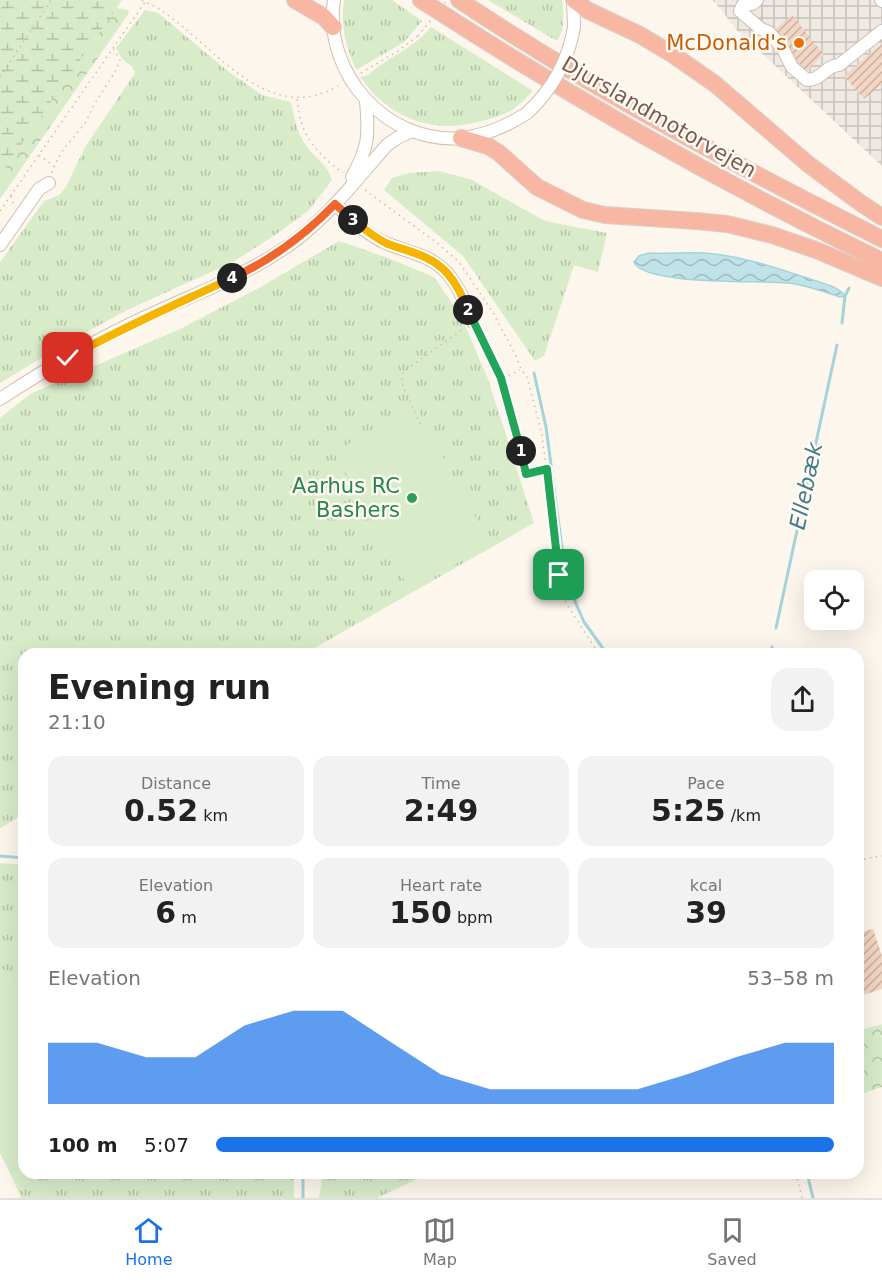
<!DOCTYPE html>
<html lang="en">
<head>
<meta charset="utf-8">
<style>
  :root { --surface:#fff; --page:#f2f2f2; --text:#222; --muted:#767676; --line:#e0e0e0; --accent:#1a73e8 }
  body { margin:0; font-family:"DejaVu Sans",sans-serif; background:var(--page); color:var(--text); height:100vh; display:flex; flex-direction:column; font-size:22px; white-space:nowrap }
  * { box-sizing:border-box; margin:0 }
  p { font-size:20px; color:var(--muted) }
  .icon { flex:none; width:33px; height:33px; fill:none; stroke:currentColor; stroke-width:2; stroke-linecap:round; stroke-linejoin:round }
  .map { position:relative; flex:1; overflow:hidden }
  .sheet { position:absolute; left:18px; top:648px; width:846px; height:531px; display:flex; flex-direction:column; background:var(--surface); border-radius:18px; box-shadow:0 6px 24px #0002 }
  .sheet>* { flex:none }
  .controls { position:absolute; left:804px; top:570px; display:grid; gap:12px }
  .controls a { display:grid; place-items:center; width:60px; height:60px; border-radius:12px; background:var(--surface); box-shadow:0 6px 24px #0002; font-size:30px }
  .pin { position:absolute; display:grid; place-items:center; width:51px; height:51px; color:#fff; margin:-26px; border-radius:12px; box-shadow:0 3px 9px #0006 }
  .km { position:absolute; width:30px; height:30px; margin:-15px; border-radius:50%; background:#222; color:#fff; font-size:16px; line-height:30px; text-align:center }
  .round { display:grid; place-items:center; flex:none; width:63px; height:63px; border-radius:18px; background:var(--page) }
  .overview { display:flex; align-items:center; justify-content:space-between; height:102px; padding:0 30px }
  h1 { font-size:33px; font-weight:600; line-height:45px }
  .figures { display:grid; grid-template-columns:repeat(3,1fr); gap:9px; height:102px; padding:6px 30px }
  .figures div { display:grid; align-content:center; border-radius:15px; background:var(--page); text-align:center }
  .figures b { font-size:30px; font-weight:600 }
  .figures small { font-size:16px; font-weight:400 }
  .figures p { font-size:16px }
  .chart { height:168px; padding:12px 30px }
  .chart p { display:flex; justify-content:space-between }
  .chart svg { width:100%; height:108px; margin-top:6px; fill:var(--accent); opacity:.7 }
  ul { padding:0 30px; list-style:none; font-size:20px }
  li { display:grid; grid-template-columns:96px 72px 1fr; align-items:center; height:45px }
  li i { height:15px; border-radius:8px; background:var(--accent) }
  .tabs { display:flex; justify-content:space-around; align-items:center; height:84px; border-top:2px solid var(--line); background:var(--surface); font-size:16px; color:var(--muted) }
  .tabs a { display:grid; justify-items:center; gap:3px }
  .tabs .on { color:var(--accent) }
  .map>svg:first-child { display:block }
  .industrial { fill:url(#industrial-grid) }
  .grass { fill:url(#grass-tufts) }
  .forest { fill:url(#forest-crowns) }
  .wetland { fill:url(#wetland-marsh) }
  .pitch { fill:#d8ecc9 }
  .water { fill:url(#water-waves); stroke:#a5d3da; stroke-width:1.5 }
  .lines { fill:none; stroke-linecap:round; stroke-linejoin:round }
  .stream { stroke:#a5d3da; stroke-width:3 }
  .building { fill:url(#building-hatch) }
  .minor-casing { stroke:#d1beb0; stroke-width:14 }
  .highway-casing { stroke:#dad1cd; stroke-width:18 }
  .path { stroke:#d9b8a5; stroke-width:1.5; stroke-dasharray:1.5 4.5; stroke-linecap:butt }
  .minor { stroke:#fff; stroke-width:12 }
  .highway { stroke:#f7b7a3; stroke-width:16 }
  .minor-bridge-casing { stroke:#d1beb0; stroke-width:14; stroke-linecap:butt }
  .path-bridge { stroke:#d9b8a5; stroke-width:1.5; stroke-dasharray:1.5 4.5; stroke-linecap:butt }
  .minor-bridge { stroke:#fff; stroke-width:12 }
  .split-1-casing { stroke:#fff; stroke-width:12 }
  .split-2-casing { stroke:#fff; stroke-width:12 }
  .split-3-casing { stroke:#fff; stroke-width:12 }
  .split-4-casing { stroke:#fff; stroke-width:12 }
  .split-5-casing { stroke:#fff; stroke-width:12 }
  .split-1 { stroke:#22a559; stroke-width:8 }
  .split-2 { stroke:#22a559; stroke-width:8 }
  .split-3 { stroke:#f5b400; stroke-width:8 }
  .split-4 { stroke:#f0652b; stroke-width:8 }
  .split-5 { stroke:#f5b400; stroke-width:8 }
  .food-dot { fill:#e8710a; stroke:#fffaf3; stroke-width:2 }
  .leisure-dot { fill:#2e9e5b; stroke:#fffaf3; stroke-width:2 }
  .labels { text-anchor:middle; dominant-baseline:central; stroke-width:5; stroke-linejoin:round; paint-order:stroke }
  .food-label { font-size:21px; fill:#c56008; stroke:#fffaf3; text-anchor:end }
  .street-label { font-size:21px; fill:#7a5c4d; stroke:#fffaf3 }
  .leisure-label { font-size:21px; fill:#27864d; stroke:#fffaf3; text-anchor:end }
  .water-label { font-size:22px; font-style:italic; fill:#437c86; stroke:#fffaf3 }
</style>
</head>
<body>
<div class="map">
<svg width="882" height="1198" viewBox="0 0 882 1198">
  <defs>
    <pattern id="industrial-grid" width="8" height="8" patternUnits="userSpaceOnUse" patternTransform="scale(1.5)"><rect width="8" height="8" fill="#efe9e4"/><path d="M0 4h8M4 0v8" fill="none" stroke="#c7c0bb"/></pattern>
    <pattern id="grass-tufts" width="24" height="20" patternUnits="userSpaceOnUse" patternTransform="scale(1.5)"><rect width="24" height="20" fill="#d8ecc9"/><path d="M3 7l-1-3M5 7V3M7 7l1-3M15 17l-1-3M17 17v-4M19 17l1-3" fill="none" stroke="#b4c2a5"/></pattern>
    <pattern id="forest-crowns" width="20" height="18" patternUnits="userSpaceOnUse" patternTransform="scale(1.5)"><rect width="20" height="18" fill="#d8ecc9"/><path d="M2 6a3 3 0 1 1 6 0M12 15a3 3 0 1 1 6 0" fill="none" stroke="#b4c2a5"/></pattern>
    <pattern id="wetland-marsh" width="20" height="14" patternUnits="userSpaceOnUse" patternTransform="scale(1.5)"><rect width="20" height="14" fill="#d8ecc9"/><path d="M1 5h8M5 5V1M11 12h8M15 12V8" fill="none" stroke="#b4c2a5"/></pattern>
    <pattern id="water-waves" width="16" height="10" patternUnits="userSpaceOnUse" patternTransform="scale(1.5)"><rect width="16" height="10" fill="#bfe3e8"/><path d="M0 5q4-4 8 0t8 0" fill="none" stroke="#a0bbbe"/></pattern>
    <pattern id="building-hatch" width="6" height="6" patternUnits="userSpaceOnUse" patternTransform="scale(1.5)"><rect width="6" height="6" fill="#f3d5c3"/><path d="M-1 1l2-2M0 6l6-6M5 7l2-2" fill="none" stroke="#cab0a1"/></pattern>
  </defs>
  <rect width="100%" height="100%" fill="#fdf6ec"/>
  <polygon class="industrial" points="713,0 882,0 882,166 736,29"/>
  <g class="grass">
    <path d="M 344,0 L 392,0 L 422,21 L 404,42 L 356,70 C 346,46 340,26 344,0 Z"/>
    <path d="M 488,0 L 562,0 C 564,14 565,29 557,41 Z"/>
    <path d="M 145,10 L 158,13 L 229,72 L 262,95 L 291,102 C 294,117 297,134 307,147 C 315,158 329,167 332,180 L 309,210 L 281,231 L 233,262 L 127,310 L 61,346 L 0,383 L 0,262 L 44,201 L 59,195 L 66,187 L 85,147 L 135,73 L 132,66 L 123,60 L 116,48 Z"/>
    <path d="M 431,27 L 533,91 C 527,97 520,105 512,110 C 502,116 489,119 477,122 C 442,132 405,123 378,98 C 371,92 366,84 360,77 L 368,75 C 388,57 413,49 431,27 Z"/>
    <polygon points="439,171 472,180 545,221 607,233 598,272 574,265 544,356 535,361 463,256 384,190 392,178 409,173"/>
    <polygon points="339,241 388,258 434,277 461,316 488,379 534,523 304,654 24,654 24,814 0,828 0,418 30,394 180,329 257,289"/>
    <polygon points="0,863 24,865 24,1009 6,969 0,971"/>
    <polygon points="24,1172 294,1173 294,1198 21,1198 12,1177"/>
    <polygon points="323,1173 430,1173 377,1198 319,1198"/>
  </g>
  <g class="forest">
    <polygon points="116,8 128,10 129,13 0,199 0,175"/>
    <polygon points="882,1024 882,1087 858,1095 858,1031"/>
  </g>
  <polygon class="wetland" points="0,0 122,0 0,175"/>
  <g class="pitch">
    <polygon points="416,408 491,545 409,589 334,452"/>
    <polygon points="6,969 24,1009 24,1172 12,1177 0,1153 0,971"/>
  </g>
  <path class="water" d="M 649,253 C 668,254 686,252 705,253 C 743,256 777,268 813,280 C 824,284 838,286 845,296 L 840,297 C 823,292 805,284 787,283 C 760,280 644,286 634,262 L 639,256 Z"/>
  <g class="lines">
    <g class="stream">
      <polyline points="842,323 845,296 849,288"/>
      <polyline points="534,373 546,427 564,563 570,590 584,622 607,654"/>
      <polyline points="776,628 837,345"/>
      <polyline points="770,654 772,647"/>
      <polyline points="0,856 24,858"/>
      <polyline points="303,1173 303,1198"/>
      <polyline points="807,1173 813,1198"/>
    </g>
  </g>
  <g class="building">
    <polygon points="792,15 824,55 805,71 773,31"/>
    <polygon points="882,44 882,84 864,99 844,76"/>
    <polygon points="873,929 882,956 882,989 863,995 858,981 858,933"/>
  </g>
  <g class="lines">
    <defs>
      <g id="minor">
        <path d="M 334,0 C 323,74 387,145 463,138 C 487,135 507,126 527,113"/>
        <polyline points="573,0 574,27"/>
        <path d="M 757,0 L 752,4 L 743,5 L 740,11 L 761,29 L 769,32 L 783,49 L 792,67 L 807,80 C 821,81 826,65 839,65 L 882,31"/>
        <polyline points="881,0 882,1"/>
        <path d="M 352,177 C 369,147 369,135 366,101"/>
        <path d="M 335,204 C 351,219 367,235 388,244 C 408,252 430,255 446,272 C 459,286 466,305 473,322"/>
        <polyline points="0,245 39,189 49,183"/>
        <path d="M 0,399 C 52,365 106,334 163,309 C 207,289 252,272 292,243 C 329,216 357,179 387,145 L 397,138 L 412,131"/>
      </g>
      <g id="highway">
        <polyline points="295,0 324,17 333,27"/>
        <path d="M 421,0 C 569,96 723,184 882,261"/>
        <path d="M 459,0 C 594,90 737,166 882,239"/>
        <polyline points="574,0 587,10 640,35 672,54 715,84 808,164 862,204 882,217"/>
        <polyline points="461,138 488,146 499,153 537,187 583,210 605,215 696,221 727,224 772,235 816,250 882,278"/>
      </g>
    </defs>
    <use href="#minor" class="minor-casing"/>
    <use href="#highway" class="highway-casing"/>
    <g class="path">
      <path d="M 142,0 C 148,4 156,6 162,11 C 215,46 267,127 338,86"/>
      <polyline points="361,73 398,51 418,36"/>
      <polyline points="0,77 51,0"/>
      <path d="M 297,99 C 300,135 315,152 343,173"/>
      <polyline points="39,155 54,166"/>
      <path d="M 52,173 C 59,151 69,143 83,126 C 88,119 90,112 94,105 C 103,89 114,77 120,60 L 114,49"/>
      <polyline points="365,190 436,242 459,262 492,311 515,354 521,369 527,377 542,435 559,575 566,603 599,654"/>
      <polyline points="11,196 14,206"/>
      <polyline points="0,211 145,2"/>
      <polyline points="478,331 502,378 527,474 546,469"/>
      <polyline points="503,378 520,370"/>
      <polyline points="420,424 402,384 403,372 463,329"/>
      <polyline points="858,860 882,856"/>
      <polyline points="796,1173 802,1198"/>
    </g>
    <use href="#minor" class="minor"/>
    <use href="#highway" class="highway"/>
    <defs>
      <path id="minor-bridge" d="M 527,113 C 553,89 568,62 574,27"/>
    </defs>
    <use href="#minor-bridge" class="minor-bridge-casing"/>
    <polyline class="path-bridge" points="418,36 447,0"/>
    <use href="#minor-bridge" class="minor-bridge"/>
  </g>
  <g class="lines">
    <defs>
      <polyline id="split-1" points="521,451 526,474 547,469 559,575"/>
      <polyline id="split-2" points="468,310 501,378 521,451"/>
      <path id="split-3" d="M 353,220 C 364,229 375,238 388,244 C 409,252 431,255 447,273 C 457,284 462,296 468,310"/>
      <path id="split-4" d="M 232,278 C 271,260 305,235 335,204 L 353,220"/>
      <path id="split-5" d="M 68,358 C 121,328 177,304 232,278"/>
    </defs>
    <use href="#split-1" class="split-1-casing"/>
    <use href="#split-2" class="split-2-casing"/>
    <use href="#split-3" class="split-3-casing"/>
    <use href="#split-4" class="split-4-casing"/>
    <use href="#split-5" class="split-5-casing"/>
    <use href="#split-1" class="split-1"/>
    <use href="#split-2" class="split-2"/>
    <use href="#split-3" class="split-3"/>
    <use href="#split-4" class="split-4"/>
    <use href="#split-5" class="split-5"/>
  </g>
  <circle class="food-dot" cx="799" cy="43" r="6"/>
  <circle class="leisure-dot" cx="412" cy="498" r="6"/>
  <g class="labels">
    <g class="food-label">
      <text x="787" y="43">McDonald's</text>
    </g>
    <g class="street-label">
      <text transform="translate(659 117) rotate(30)">Djurslandmotorvejen</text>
    </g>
    <g class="leisure-label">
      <text x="400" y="486">Aarhus RC<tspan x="400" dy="24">Bashers</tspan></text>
    </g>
    <g class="water-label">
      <text transform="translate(806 486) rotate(-78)">Ellebæk</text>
    </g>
  </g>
</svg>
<div class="controls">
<a><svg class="icon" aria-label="locate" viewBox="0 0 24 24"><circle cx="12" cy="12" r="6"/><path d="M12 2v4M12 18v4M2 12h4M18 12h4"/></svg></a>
</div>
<div class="pin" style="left:559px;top:575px;background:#1e9e55"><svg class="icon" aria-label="arrive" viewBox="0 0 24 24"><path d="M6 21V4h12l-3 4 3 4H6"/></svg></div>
<div class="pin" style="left:68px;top:358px;background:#d93025"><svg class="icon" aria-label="check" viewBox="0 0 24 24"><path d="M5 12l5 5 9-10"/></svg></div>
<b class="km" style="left:521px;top:451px">1</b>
<b class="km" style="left:468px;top:310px">2</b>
<b class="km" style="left:353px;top:220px">3</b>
<b class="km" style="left:232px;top:278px">4</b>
<section class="sheet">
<div class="overview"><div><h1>Evening run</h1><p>21:10</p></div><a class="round"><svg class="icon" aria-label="share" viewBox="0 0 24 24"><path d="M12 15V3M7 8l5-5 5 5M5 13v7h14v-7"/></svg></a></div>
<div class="figures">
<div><p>Distance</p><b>0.52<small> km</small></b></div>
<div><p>Time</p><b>2:49</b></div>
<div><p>Pace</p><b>5:25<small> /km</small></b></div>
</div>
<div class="figures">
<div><p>Elevation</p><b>6<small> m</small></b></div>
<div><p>Heart rate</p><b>150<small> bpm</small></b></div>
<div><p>kcal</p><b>39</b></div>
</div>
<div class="chart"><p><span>Elevation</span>53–58 m</p>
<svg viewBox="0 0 160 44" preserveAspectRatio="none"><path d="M0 44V19L10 19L20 25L30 25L40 12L50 6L60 6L70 19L80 32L90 38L100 38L110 38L120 38L130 32L140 25L150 19L160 19V44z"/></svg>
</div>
<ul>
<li><b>100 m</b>5:07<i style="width:100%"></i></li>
</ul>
</section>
</div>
<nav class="tabs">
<a class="on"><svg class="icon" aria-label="home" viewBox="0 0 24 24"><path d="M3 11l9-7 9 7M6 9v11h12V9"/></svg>Home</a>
<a><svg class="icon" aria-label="map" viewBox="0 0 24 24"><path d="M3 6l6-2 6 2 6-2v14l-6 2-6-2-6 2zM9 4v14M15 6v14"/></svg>Map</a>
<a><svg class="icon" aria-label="saved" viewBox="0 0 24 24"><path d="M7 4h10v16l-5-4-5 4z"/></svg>Saved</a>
</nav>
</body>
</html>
